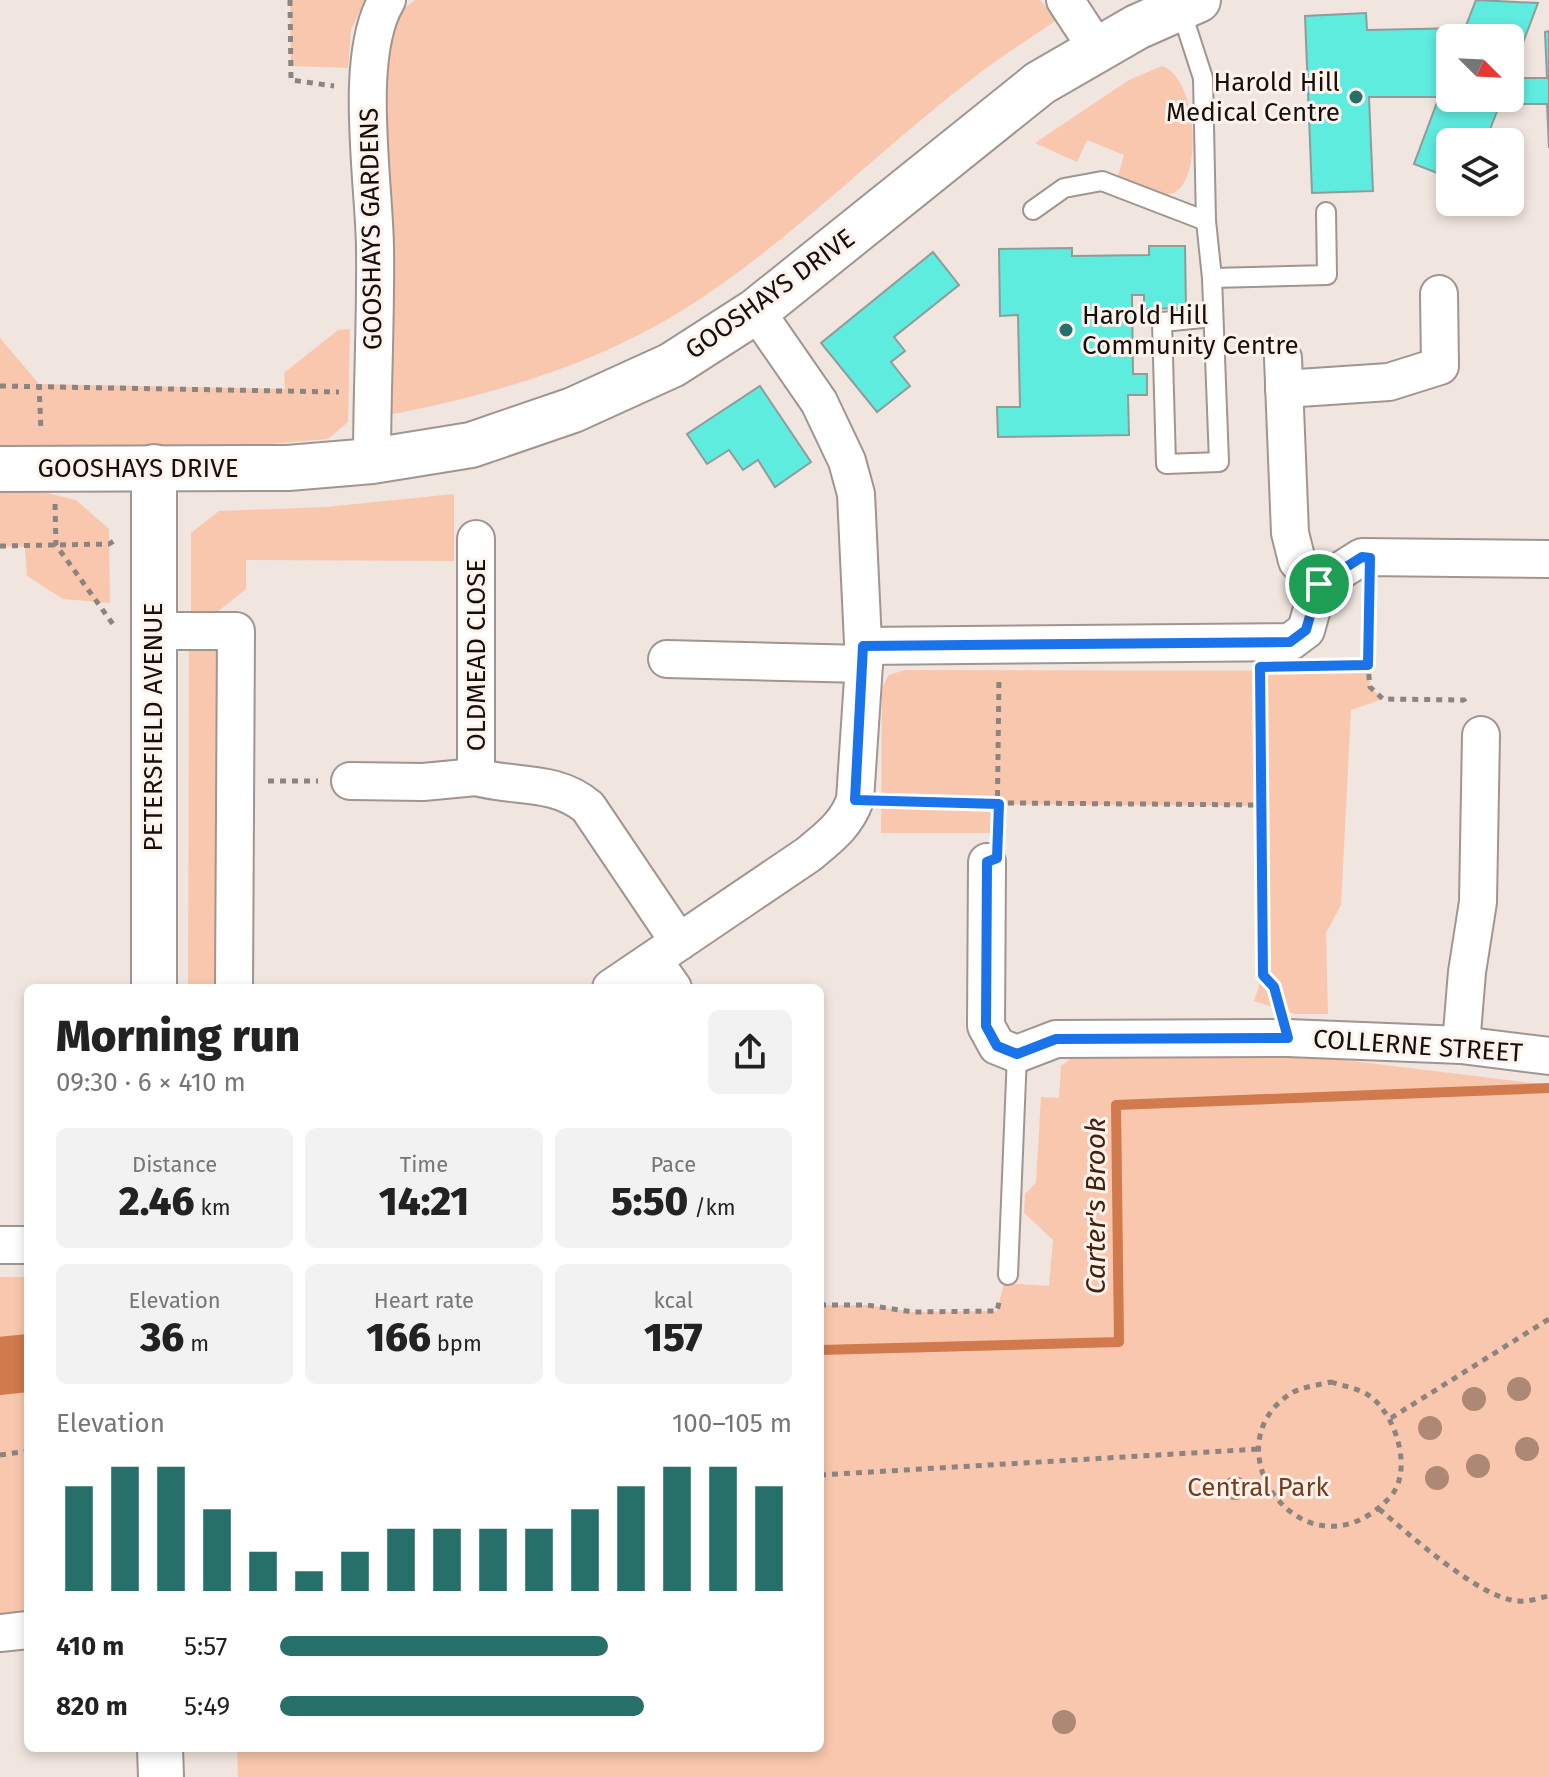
<!DOCTYPE html>
<html lang="en">
<head>
<meta charset="utf-8">
<style>
  :root { --surface:#fff; --page:#f2f2f2; --text:#222; --muted:#767676; --accent:#277069 }
  body { margin:0; font-family:"Fira Sans",sans-serif; background:var(--page); color:var(--text); height:100vh; display:flex; flex-direction:column; font-size:30px; white-space:nowrap }
  * { box-sizing:border-box; margin:0 }
  p { font-size:26px; color:var(--muted) }
  .icon { flex:none; width:44px; height:44px; fill:none; stroke:currentColor; stroke-width:2; stroke-linecap:round; stroke-linejoin:round }
  .map { position:relative; flex:1; overflow:hidden }
  .side { position:absolute; left:24px; top:984px; width:800px; height:768px; display:flex; flex-direction:column; background:var(--surface); border-radius:12px; box-shadow:0 4px 12px #0003 }
  .side>* { flex:none }
  .needle { width:52px; rotate:114deg }
  .fabs { position:absolute; left:1436px; top:24px; display:grid; gap:16px }
  .fabs a { display:grid; place-items:center; width:88px; height:88px; border-radius:12px; background:var(--surface); box-shadow:0 4px 12px #0003; font-size:40px }
  .pin { position:absolute; display:grid; place-items:center; width:68px; height:68px; color:#fff; margin:-34px; border:4px solid #fff; border-radius:50%; box-shadow:0 2px 8px #0007 }
  .round { display:grid; place-items:center; flex:none; width:84px; height:84px; border-radius:12px; background:var(--page) }
  .overview { display:flex; align-items:center; justify-content:space-between; height:136px; padding:0 32px }
  h1 { font-size:44px; font-weight:800; line-height:60px }
  .figures { display:grid; grid-template-columns:repeat(3,1fr); gap:12px; height:136px; padding:8px 32px }
  .figures div { display:grid; align-content:center; border-radius:12px; background:var(--page); text-align:center }
  .figures b { font-size:40px; font-weight:800 }
  .figures small { font-size:22px; font-weight:400 }
  .figures p { font-size:22px }
  .chart { height:224px; padding:16px 32px }
  .chart p { display:flex; justify-content:space-between }
  .chart svg { width:100%; height:144px; margin-top:8px; stroke:var(--accent); stroke-width:6 }
  ul { padding:0 32px; list-style:none; font-size:26px }
  li { display:grid; grid-template-columns:128px 96px 1fr; align-items:center; height:60px }
  li i { height:20px; border-radius:10px; background:var(--accent) }
  .map>svg:first-child { display:block }
  .green { fill:#f9c7ae }
  .lines { fill:none; stroke-linecap:round; stroke-linejoin:round }
  .stream { stroke:#d07a4d; stroke-width:10 }
  .river { stroke:#d07a4d; stroke-width:58 }
  .building { fill:#5eecdf; stroke:#8f9c9a; stroke-width:2 }
  .service-casing { stroke:#a09590; stroke-width:22 }
  .minor-casing { stroke:#a09590; stroke-width:40 }
  .tertiary-casing { stroke:#a09590; stroke-width:48 }
  .path { stroke:#8c8480; stroke-width:5; stroke-dasharray:6 6; stroke-linecap:butt }
  .service { stroke:#fff; stroke-width:18 }
  .minor { stroke:#fff; stroke-width:36 }
  .tertiary { stroke:#fff; stroke-width:44 }
  .tree { fill:#ad8874 }
  .route-casing { stroke:#fff; stroke-width:16 }
  .route { stroke:#1a73e8; stroke-width:10 }
  .poi-dot { fill:#277069; stroke:#fef2ec; stroke-width:3 }
  .labels { text-anchor:middle; dominant-baseline:central; stroke-width:6; stroke-linejoin:round; paint-order:stroke }
  .poi-label { font-size:26px; fill:#14100e; stroke:#fef2ec; text-anchor:end }
  .street-label { font-size:26px; fill:#14100e; stroke:#fef2ec }
  .park-label { font-size:26px; fill:#763c1c; stroke:#fef2ec }
  .water-label { font-size:28px; font-style:italic; fill:#44210e; stroke:#fef2ec }
</style>
</head>
<body>
<div class="map">
<svg width="1549" height="1777" viewBox="0 0 1549 1777">
  <rect width="100%" height="100%" fill="#f0e5df"/>
  <g class="green">
    <polygon points="290,0 365,0 351,30 348,68 291,66"/>
    <path d="M 415,0 L 1040,0 L 1057,20 C 1032,37 1006,53 981,72 C 880,148 791,242 683,310 C 593,366 491,395 388,415 L 384,59 L 399,12 Z"/>
    <path d="M 1162,66 C 1199,78 1204,188 1170,194 C 1152,197 1133,186 1117,180 L 1124,155 L 1087,140 L 1077,162 L 1035,143 L 1129,80 Z"/>
    <polygon points="350,329 348,422 328,439 246,446 0,445 0,338 39,384 285,389 284,373 338,330"/>
    <polygon points="0,491 43,492 76,500 109,529 110,603 63,599 27,576 25,547 0,546"/>
    <polygon points="454,494 454,561 246,560 246,589 216,613 191,612 191,533 219,511 326,507"/>
    <polygon points="189,640 221,646 224,988 188,988"/>
    <polygon points="905,670 1369,671 1370,687 1383,699 1351,710 1341,905 1326,933 1328,1014 1295,1014 1254,1001 1263,975 1261,806 999,804 997,833 881,833 882,687 889,675"/>
    <polygon points="1080,1051 1269,1051 1549,1085 1549,1777 238,1777 237,1748 820,1748 820,1305 867,1305 913,1312 997,1311 1004,1283 1049,1286 1053,1240 1024,1213 1025,1194 1036,1183 1041,1097 1059,1098 1061,1066"/>
    <polygon points="0,1277 28,1277 28,1612 0,1615"/>
  </g>
  <g class="lines">
    <polyline class="stream" points="820,1350 1119,1342 1116,1105 1549,1088"/>
    <polyline class="river" points="0,1366 28,1363"/>
  </g>
  <g class="building">
    <polygon points="1476,0 1538,3 1510,77 1510,38 1450,38 1450,98 1510,98 1510,78 1547,78 1545,32 1549,31 1549,148 1547,104 1500,104 1485,142 1450,142 1450,178 1414,164 1439,97 1369,97 1373,191 1312,193 1305,16 1366,13 1367,30 1465,28"/>
    <polygon points="1149,246 1185,246 1186,308 1144,309 1144,295 1132,295 1133,374 1147,374 1147,395 1128,395 1129,435 998,437 997,407 1020,407 1018,315 1000,316 999,249 1072,248 1072,256 1149,255"/>
    <polygon points="933,252 959,285 894,337 905,351 891,362 910,386 877,412 821,343"/>
    <polygon points="760,386 811,462 775,487 758,460 743,470 729,450 707,464 687,434"/>
  </g>
  <g class="lines">
    <defs>
      <g id="service">
        <polyline points="1180,7 1203,78 1206,221 1212,278 1219,462 1166,464 1162,322 1213,317"/>
        <polyline points="1033,210 1064,188 1102,181 1206,221"/>
        <polyline points="1212,278 1327,275 1326,212"/>
        <polyline points="1008,1275 1017,1054"/>
      </g>
      <g id="minor">
        <polyline points="1065,0 1097,49"/>
        <polyline points="1283,358 1290,533 1297,561 1319,584"/>
        <polyline points="1284,389 1389,382 1440,366 1439,294"/>
        <path d="M 372,461 C 372,389 376,318 375,247 C 374,180 353,56 387,0"/>
        <path d="M 476,539 L 476,777 C 515,788 555,779 588,807 L 679,942"/>
        <polyline points="153,631 236,631 234,988"/>
        <polyline points="863,646 1290,642 1306,630 1319,584 1362,557 1549,559"/>
        <polyline points="667,659 864,664"/>
        <polyline points="350,781 423,782 476,777"/>
        <polyline points="987,862 986,1026 997,1046 1017,1054 1056,1039 1288,1038 1461,1045 1549,1056"/>
        <polyline points="654,961 673,988"/>
        <path d="M 611,988 L 809,854 C 829,837 846,825 855,800 L 864,664 L 856,494 L 847,461 L 819,402 L 756,311"/>
        <polyline points="1461,1045 1467,972 1478,902 1481,735"/>
        <polyline points="0,1245 28,1245"/>
        <polyline points="0,1633 28,1630"/>
      </g>
      <g id="tertiary">
        <polyline points="154,467 154,988"/>
        <polyline points="0,469 288,468 372,461 471,445 573,410 672,365 756,311 1040,83 1137,27 1198,0"/>
        <polyline points="160,1748 161,1777"/>
      </g>
    </defs>
    <use href="#service" class="service-casing"/>
    <use href="#minor" class="minor-casing"/>
    <use href="#tertiary" class="tertiary-casing"/>
    <g class="path">
      <polyline points="290,0 291,80 334,86"/>
      <polyline points="39,384 41,431"/>
      <polyline points="0,386 339,392"/>
      <polyline points="55,504 56,545 115,627"/>
      <polyline points="0,546 109,544 117,539"/>
      <polyline points="1368,665 1369,591"/>
      <polyline points="1317,666 1368,665 1370,687 1383,699 1464,700 1467,706"/>
      <polyline points="1260,676 1263,975 1274,987 1279,1005"/>
      <polyline points="268,781 318,781"/>
      <polyline points="888,802 1261,805"/>
      <polyline points="997,832 999,678"/>
      <polyline points="820,1305 867,1305 913,1312 997,1311 1000,1298"/>
      <path d="M 1331,1382 C 1343,1386 1361,1389 1371,1397 C 1396,1416 1413,1470 1391,1496 C 1308,1587 1206,1449 1290,1394 C 1300,1387 1319,1385 1331,1382 Z"/>
      <polyline points="1391,1418 1549,1319"/>
      <polyline points="0,1455 28,1451"/>
      <polyline points="820,1475 1259,1449"/>
      <path d="M 1379,1509 C 1409,1534 1480,1599 1518,1601 C 1528,1602 1539,1598 1549,1596"/>
    </g>
    <use href="#service" class="service"/>
    <use href="#minor" class="minor"/>
    <use href="#tertiary" class="tertiary"/>
  </g>
  <g class="tree">
    <circle cx="1519" cy="1389" r="12"/>
    <circle cx="1474" cy="1399" r="12"/>
    <circle cx="1430" cy="1428" r="12"/>
    <circle cx="1527" cy="1449" r="12"/>
    <circle cx="1478" cy="1466" r="12"/>
    <circle cx="1437" cy="1478" r="12"/>
    <circle cx="1235" cy="1488" r="12"/>
    <circle cx="1064" cy="1722" r="12"/>
  </g>
  <g class="lines">
    <defs>
      <polygon id="route" points="1362,557 1370,558 1368,665 1260,667 1263,975 1274,987 1288,1038 1056,1039 1017,1054 997,1046 986,1026 987,862 997,858 999,804 855,800 863,646 1290,642 1306,630 1319,584"/>
    </defs>
    <use href="#route" class="route-casing"/>
    <use href="#route" class="route"/>
  </g>
  <g class="poi-dot">
    <circle cx="1356" cy="97" r="8"/>
    <circle cx="1066" cy="330" r="8"/>
  </g>
  <g class="labels">
    <g class="poi-label">
      <text x="1340" y="82">Harold Hill<tspan x="1340" dy="30">Medical Centre</tspan></text>
      <text x="1082" y="315" text-anchor="start">Harold Hill<tspan x="1082" dy="30">Community Centre</tspan></text>
    </g>
    <g class="street-label">
      <text transform="translate(371 229) rotate(-91)">GOOSHAYS GARDENS</text>
      <text transform="translate(770 294) rotate(-36)">GOOSHAYS DRIVE</text>
      <text x="138" y="468">GOOSHAYS DRIVE</text>
      <text transform="translate(476 655) rotate(-90)">OLDMEAD CLOSE</text>
      <text transform="translate(153 727) rotate(-90)">PETERSFIELD AVENUE</text>
      <text transform="translate(1418 1046) rotate(4)">COLLERNE STREET</text>
    </g>
    <g class="park-label">
      <text x="1258" y="1487">Central Park</text>
    </g>
    <g class="water-label">
      <text transform="translate(1095 1206) rotate(-90)">Carter's Brook</text>
    </g>
  </g>
</svg>
<div class="fabs">
<a><svg class="needle" viewBox="-14 -14 28 28"><path d="M0-13l5 13h-10z" fill="#e53935"/><path d="M0 13l5-13h-10z" fill="#767676"/></svg></a>
<a><svg class="icon" aria-label="layers" viewBox="0 0 24 24"><path d="M12 4l9 5-9 5-9-5zM3 14l9 5 9-5"/></svg></a>
</div>
<div class="pin" style="left:1319px;top:584px;background:#1e9e55"><svg class="icon" aria-label="arrive" viewBox="0 0 24 24"><path d="M6 21V4h12l-3 4 3 4H6"/></svg></div>
<section class="side">
<div class="overview"><div><h1>Morning run</h1><p>09:30 · 6 × 410 m</p></div><a class="round"><svg class="icon" aria-label="share" viewBox="0 0 24 24"><path d="M12 15V3M7 8l5-5 5 5M5 13v7h14v-7"/></svg></a></div>
<div class="figures">
<div><p>Distance</p><b>2.46<small> km</small></b></div>
<div><p>Time</p><b>14:21</b></div>
<div><p>Pace</p><b>5:50<small> /km</small></b></div>
</div>
<div class="figures">
<div><p>Elevation</p><b>36<small> m</small></b></div>
<div><p>Heart rate</p><b>166<small> bpm</small></b></div>
<div><p>kcal</p><b>157</b></div>
</div>
<div class="chart"><p><span>Elevation</span>100–105 m</p>
<svg viewBox="0 0 160 44" preserveAspectRatio="none"><path d="M5 44V12M15 44V6M25 44V6M35 44V19M45 44V32M55 44V38M65 44V32M75 44V25M85 44V25M95 44V25M105 44V25M115 44V19M125 44V12M135 44V6M145 44V6M155 44V12"/></svg>
</div>
<ul>
<li><b>410 m</b>5:57<i style="width:64%"></i></li>
<li><b>820 m</b>5:49<i style="width:71%"></i></li>
</ul>
</section>
</div>
</body>
</html>
